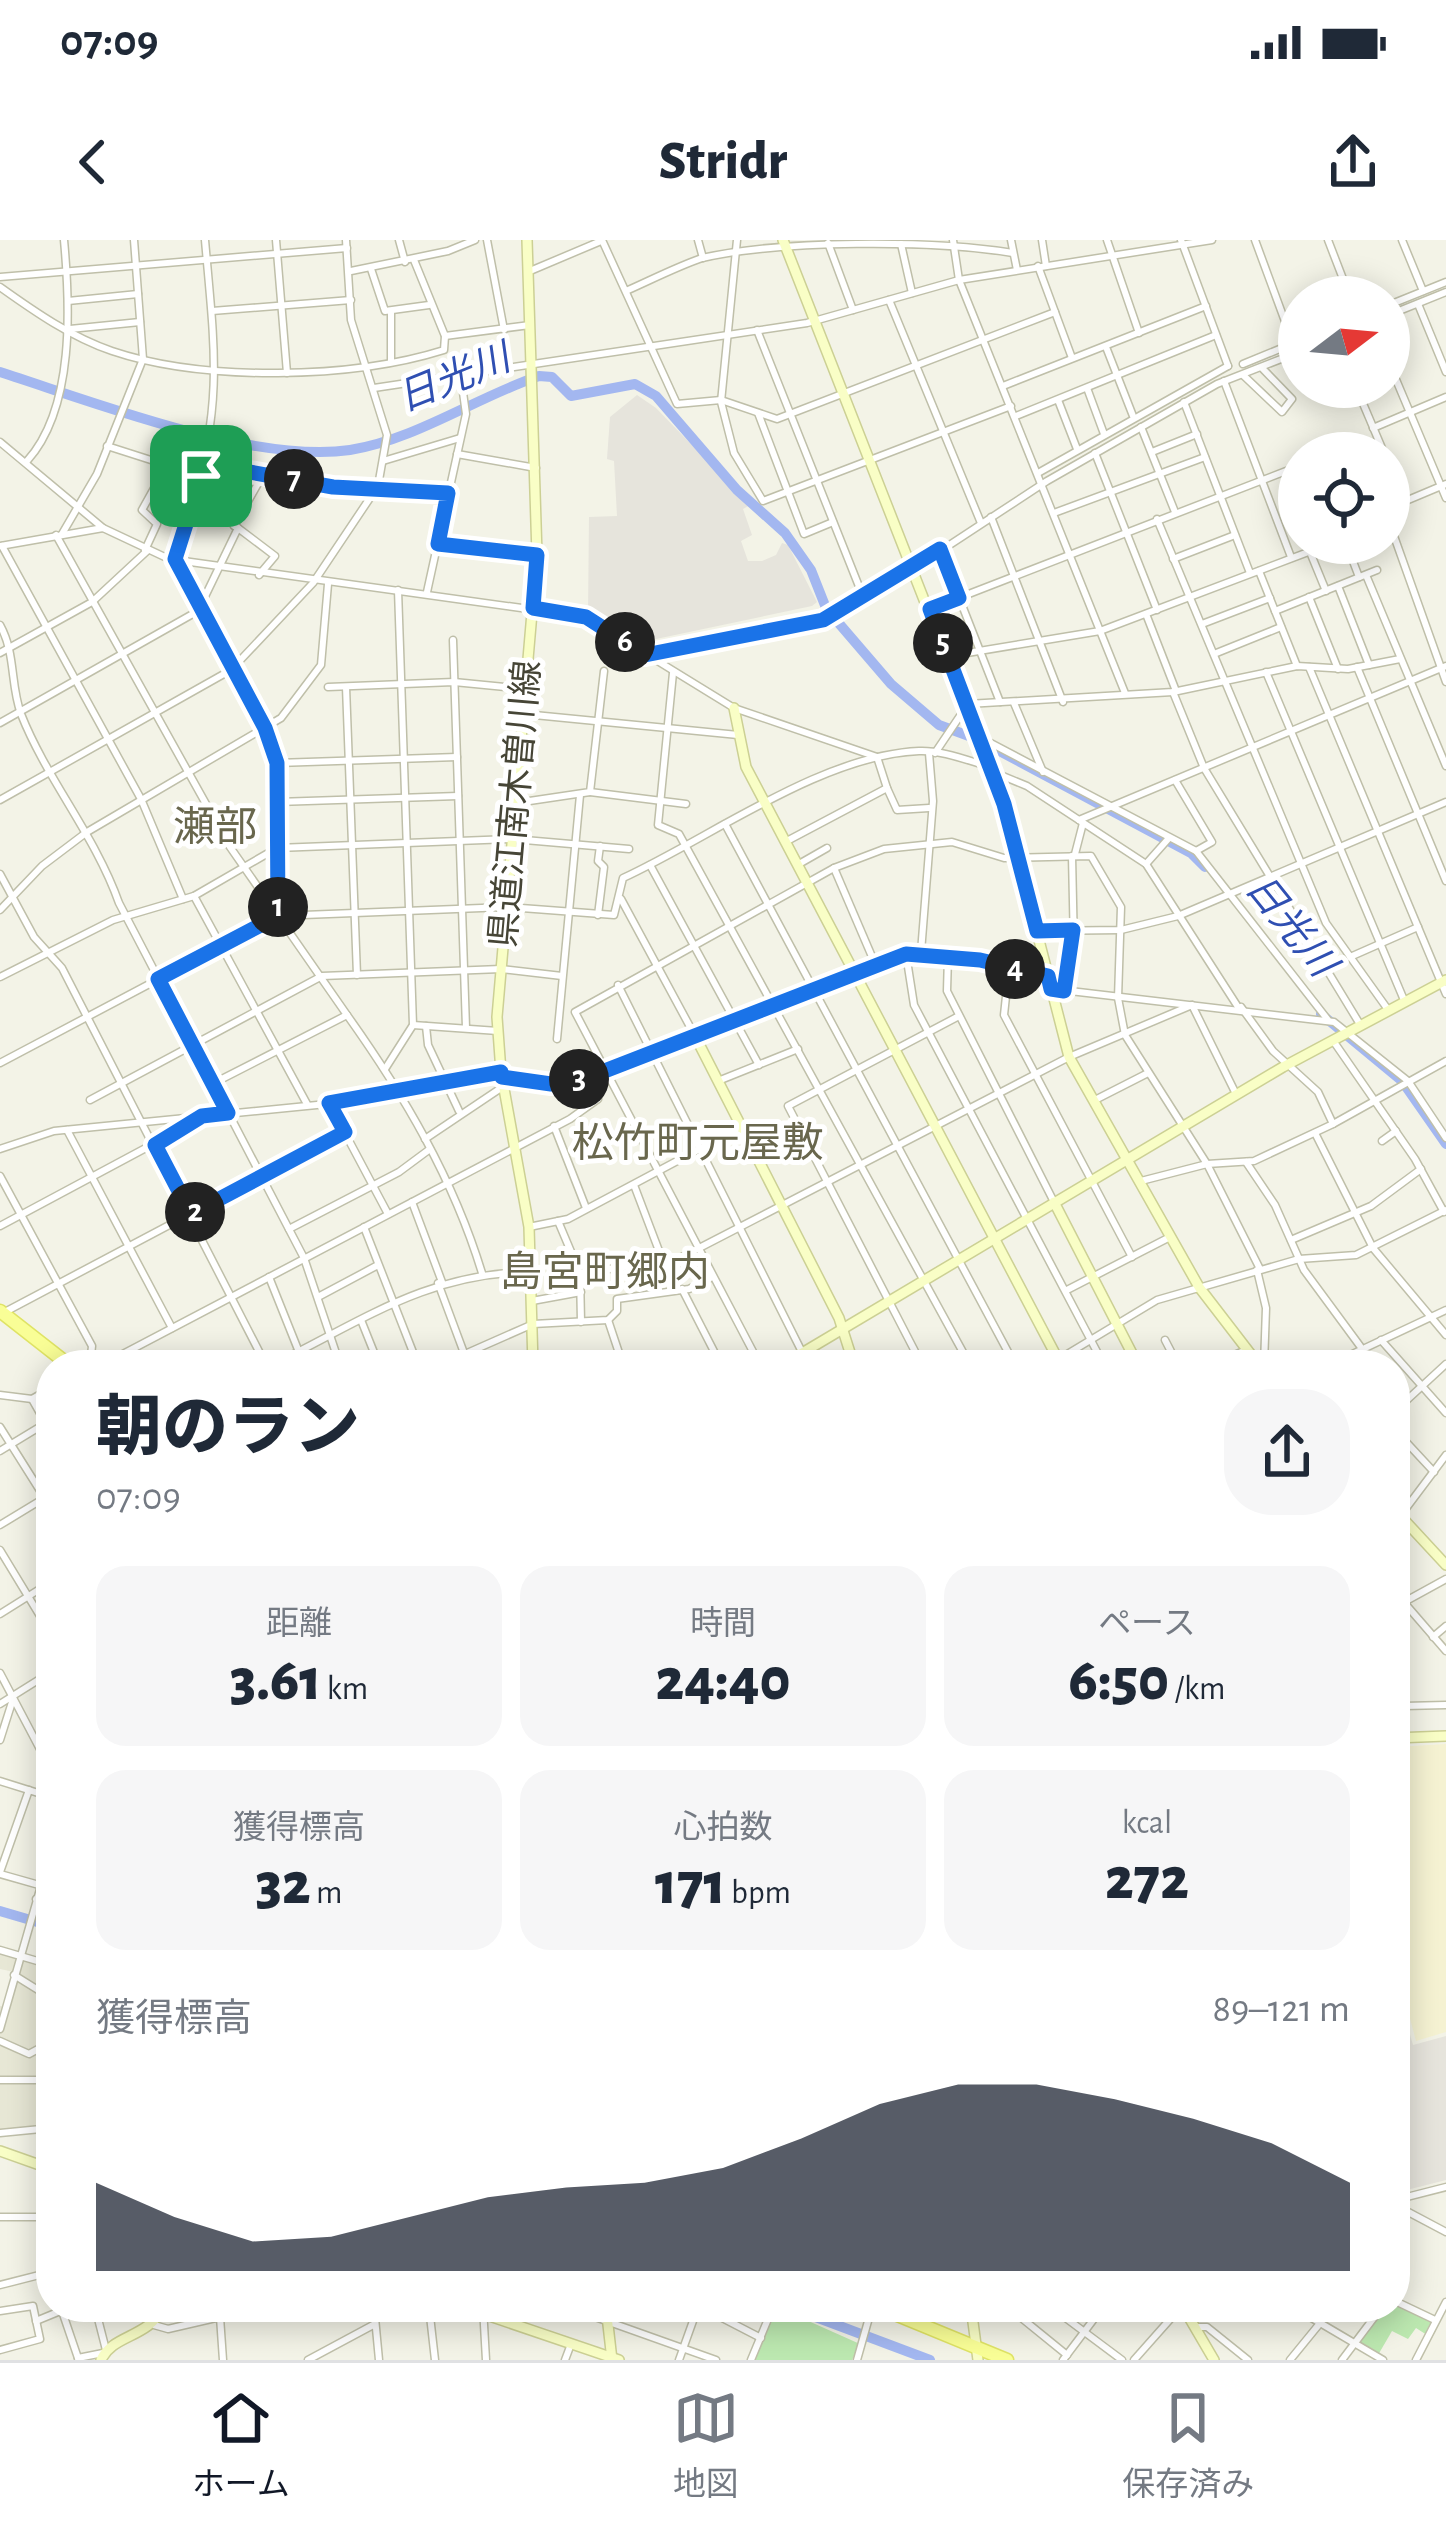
<!DOCTYPE html>
<html lang="ja">
<head>
<meta charset="utf-8">
<style>
  :root { --surface:#fff; --page:#f6f6f7; --text:#1f2937; --muted:#747a83; --line:#e0e1e3; --accent:#111827 }
  body { margin:0; font-family:"Alegreya Sans","Noto Sans JP",sans-serif; background:var(--page); color:var(--text); height:100vh; display:flex; flex-direction:column; font-size:45px; white-space:nowrap }
  * { box-sizing:border-box; margin:0 }
  p { font-size:39px; color:var(--muted) }
  .icon { flex:none; width:66px; height:66px; fill:none; stroke:currentColor; stroke-width:2; stroke-linecap:round; stroke-linejoin:round }
  .map { position:relative; flex:1; overflow:hidden }
  .details { position:absolute; left:36px; top:1110px; width:1374px; height:972px; display:flex; flex-direction:column; background:var(--surface); border-radius:48px; box-shadow:0 6px 30px #0003 }
  .details>* { flex:none }
  .needle { width:78px; rotate:74deg }
  .buttons { position:absolute; left:1278px; top:36px; display:grid; gap:24px }
  .buttons a { display:grid; place-items:center; width:132px; height:132px; border-radius:50%; background:var(--surface); box-shadow:0 6px 30px #0003; font-size:60px }
  .pin { position:absolute; display:grid; place-items:center; width:102px; height:102px; color:#fff; margin:-51px; border-radius:24px; box-shadow:0 6px 18px #0006 }
  .km { position:absolute; width:60px; height:60px; margin:-30px; border-radius:50%; background:#222; color:#fff; font-size:33px; line-height:60px; text-align:center }
  .round { display:grid; place-items:center; flex:none; width:126px; height:126px; border-radius:48px; background:var(--page) }
  .overview { display:flex; align-items:center; justify-content:space-between; height:204px; padding:0 60px }
  h1 { font-size:66px; font-weight:800; line-height:90px }
  .stats { display:grid; grid-template-columns:repeat(3,1fr); gap:18px; height:204px; padding:12px 60px }
  .stats div { display:grid; align-content:center; border-radius:30px; background:var(--page); text-align:center }
  .stats b { font-size:60px; font-weight:800 }
  .stats small { font-size:33px; font-weight:400 }
  .stats p { font-size:33px }
  .chart { height:336px; padding:24px 60px }
  .chart p { display:flex; justify-content:space-between }
  .chart svg { width:100%; height:216px; margin-top:12px; fill:var(--accent); opacity:.7 }
  .status { display:flex; justify-content:space-between; align-items:center; height:84px; padding:0 60px; background:var(--surface); direction:ltr }
  .status svg { height:33px; fill:currentColor }
  header { display:flex; justify-content:space-between; align-items:center; height:156px; padding:0 60px; background:var(--surface); font-size:54px; font-weight:800 }
  .tab-bar { display:flex; justify-content:space-around; align-items:center; height:168px; border-top:3px solid var(--line); background:var(--surface); font-size:33px; color:var(--muted) }
  .tab-bar a { display:grid; justify-items:center; gap:6px }
  .tab-bar .on { color:var(--accent) }
  .map>svg:first-child { display:block }
  .residential { fill:#e7e7d5 }
  .commercial { fill:#f5f2d2 }
  .industrial { fill:#e6e4dc }
  .green { fill:#bce8b0 }
  .lines { fill:none; stroke-linecap:round; stroke-linejoin:round }
  .river { stroke:#a3b7f0; stroke-width:10 }
  .street-casing { stroke:#bfbfa9; stroke-width:9 }
  .secondary-casing { stroke:#ccd094; stroke-width:12 }
  .primary-casing { stroke:#dfe365; stroke-width:15 }
  .street { stroke:#fff; stroke-width:6 }
  .secondary { stroke:#f9fec6; stroke-width:9 }
  .primary { stroke:#f9fe96; stroke-width:12 }
  .route-casing { stroke:#fff; stroke-width:24 }
  .route { stroke:#1a73e8; stroke-width:15 }
  .labels { text-anchor:middle; dominant-baseline:central; stroke-width:10; stroke-linejoin:round; paint-order:stroke }
  .street-label { font-size:36px; fill:#464536; stroke:#fff }
  .water-label { font-size:39px; font-style:italic; fill:#2f4fb2; stroke:#fff }
  .quarter-label { font-size:42px; fill:#69674d; stroke:#fff }
</style>
</head>
<body>
<div class="status"><b>07:09</b><svg viewBox="0 0 49 12"><path d="M0 12V9h3v3zM5 12V6h3v6zM10 12V3h3v9zM15 12V0h3v12zM26 1h20v11H26zM47 4h2v5h-2z"/></svg></div>
<header><svg class="icon" aria-label="back" viewBox="0 0 24 24"><path d="M15 5l-7 7 7 7"/></svg>Stridr<svg class="icon" aria-label="share" viewBox="0 0 24 24"><path d="M12 15V3M7 8l5-5 5 5M5 13v7h14v-7"/></svg></header>
<div class="map">
<svg width="1446" height="2120" viewBox="0 0 1446 2120">
  <rect width="100%" height="100%" fill="#f3f3e7"/>
  <polygon class="residential" points="0,1710 51,1725 51,1886 0,1892 0,1766 5,1767 14,1732 0,1729"/>
  <polygon class="commercial" points="1446,1504 1446,1792 1416,1801 1395,1722 1395,1507"/>
  <g class="industrial">
    <polygon points="637,155 656,168 750,265 743,269 752,295 741,301 748,321 762,321 776,315 782,303 788,305 817,362 812,366 637,403 588,373 589,277 617,276 614,221 607,219 610,177"/>
    <polygon points="1395,1742 1413,1805 1446,1796 1446,1940 1395,1953"/>
  </g>
  <g class="green">
    <polygon points="1395,2062 1434,2082 1427,2095 1416,2088 1408,2099 1392,2091 1378,2115 1357,2103 1384,2067"/>
    <polygon points="777,2067 860,2104 852,2120 755,2120"/>
  </g>
  <g class="lines">
    <g class="river">
      <path d="M 0,132 C 94,162 253,224 350,210 C 415,200 477,157 539,136 L 552,137 L 571,156 L 635,144 L 656,156 L 737,250 L 785,293 L 811,330 L 826,368"/>
      <polyline points="830,373 891,444 939,485 977,499 1191,613 1205,627"/>
      <polyline points="1321,774 1402,841 1446,904"/>
      <polyline points="0,1671 51,1686"/>
      <polyline points="789,2067 930,2120"/>
    </g>
    <defs>
      <g id="street">
        <polyline points="276,0 287,133"/>
        <polyline points="399,0 405,22"/>
        <polyline points="487,0 504,90"/>
        <polyline points="602,0 677,164 721,160 777,179 1055,72"/>
        <polyline points="698,0 703,18"/>
        <polyline points="737,0 721,162 734,213 763,261 1011,166"/>
        <polyline points="953,0 959,40 1125,453"/>
        <polyline points="1011,0 1017,30"/>
        <polyline points="1042,0 1046,26"/>
        <polyline points="1107,0 1139,93"/>
        <polyline points="1181,0 1228,126"/>
        <polyline points="1255,0 1293,103"/>
        <polyline points="1328,0 1350,57"/>
        <polyline points="1402,0 1423,51"/>
        <polyline points="828,3 853,70"/>
        <polyline points="901,4 912,53"/>
        <polyline points="1038,26 1072,118"/>
        <polyline points="371,29 385,71 429,65"/>
        <polyline points="351,31 448,11 475,0"/>
        <polyline points="530,31 601,1"/>
        <polyline points="0,37 347,8"/>
        <path d="M 0,47 C 35,72 71,97 112,111 C 204,142 352,139 444,110 L 445,96 L 414,20"/>
        <path d="M 626,51 C 651,40 676,27 702,18 C 781,0 932,0 1013,13"/>
        <polyline points="889,60 981,283"/>
        <polyline points="68,61 138,54"/>
        <polyline points="1418,64 1446,132"/>
        <polyline points="1389,65 1446,42"/>
        <polyline points="212,71 351,60"/>
        <polyline points="391,71 391,122"/>
        <polyline points="1389,75 1446,52"/>
        <polyline points="70,89 140,82"/>
        <polyline points="757,90 864,359"/>
        <polyline points="445,96 530,85"/>
        <polyline points="1106,107 1133,176"/>
        <polyline points="1389,123 1446,258"/>
        <polyline points="1243,124 1299,101"/>
        <polyline points="1243,135 1282,172 1292,159 1262,128"/>
        <polyline points="1224,141 1291,317"/>
        <polyline points="1003,146 1206,66"/>
        <polyline points="1356,147 1384,213"/>
        <polyline points="374,148 807,83 959,40 1212,0"/>
        <polyline points="1087,148 1104,194"/>
        <polyline points="1058,160 1077,209"/>
        <polyline points="1184,162 1250,333"/>
        <polyline points="758,173 804,294 833,282"/>
        <polyline points="1016,176 1216,95"/>
        <polyline points="1141,187 1175,272"/>
        <polyline points="1373,188 1446,157"/>
        <polyline points="0,202 103,288"/>
        <polyline points="107,206 201,236"/>
        <polyline points="1152,212 1197,194"/>
        <polyline points="1095,213 1157,370"/>
        <polyline points="457,214 536,228"/>
        <path d="M 27,221 C 75,168 70,65 64,0"/>
        <polyline points="383,221 460,198"/>
        <polyline points="205,224 333,247 448,253"/>
        <polyline points="1389,226 1403,262"/>
        <polyline points="1038,233 1228,126"/>
        <path d="M 192,265 C 224,162 214,104 205,0"/>
        <polyline points="1389,268 1446,244"/>
        <polyline points="1054,273 1205,217"/>
        <polyline points="991,277 1063,462"/>
        <polyline points="1157,279 1326,683 1389,771"/>
        <polyline points="1389,282 1446,442"/>
        <polyline points="234,286 264,233"/>
        <polyline points="62,294 97,234 143,119 134,0"/>
        <polyline points="56,295 230,607 347,775 214,843"/>
        <polyline points="1346,303 1359,337"/>
        <polyline points="439,304 537,315"/>
        <polyline points="0,306 103,288 169,319 586,377 734,468 877,517 887,548 785,602"/>
        <polyline points="2,306 141,559 183,659"/>
        <polyline points="940,309 1000,462"/>
        <polyline points="145,310 157,284 142,270 167,225"/>
        <polyline points="1310,312 1326,351"/>
        <polyline points="1173,319 1235,295"/>
        <polyline points="1259,331 1297,426"/>
        <polyline points="259,335 275,316 205,263 191,268 174,319 265,488 277,523 278,672"/>
        <polyline points="1366,335 1446,526"/>
        <polyline points="1338,346 1369,425"/>
        <polyline points="427,352 466,174 461,138"/>
        <polyline points="1309,357 1338,429"/>
        <polyline points="930,369 1299,226"/>
        <polyline points="1275,371 1377,330"/>
        <polyline points="1146,374 1176,451"/>
        <polyline points="1202,384 1270,358"/>
        <path d="M 0,385 C 16,414 10,444 21,474 C 47,540 95,595 119,663 L 304,1018 L 340,1125"/>
        <polyline points="453,400 466,788"/>
        <polyline points="0,413 92,362 147,311"/>
        <polyline points="1214,414 1281,387"/>
        <polyline points="645,415 823,379 884,348 1047,241 1217,144 1299,112"/>
        <polyline points="949,416 1100,391 1332,303"/>
        <polyline points="1309,427 1446,754"/>
        <polyline points="1357,427 1446,641"/>
        <polyline points="1266,432 1404,760"/>
        <polyline points="673,433 658,585 679,594 970,1125"/>
        <polyline points="328,447 454,442 526,449"/>
        <polyline points="346,447 357,735"/>
        <polyline points="1173,452 1204,528 1361,786"/>
        <polyline points="1014,463 1043,532"/>
        <polyline points="524,474 738,495"/>
        <polyline points="0,483 198,371 238,288"/>
        <polyline points="981,498 1196,611 1328,780"/>
        <polyline points="935,513 968,464 1173,452 1297,426 1348,429 1400,419"/>
        <polyline points="277,523 457,517"/>
        <polyline points="993,532 1027,546 1146,624 1238,767"/>
        <polyline points="1175,540 1212,602 1196,611"/>
        <polyline points="887,548 897,570 929,568"/>
        <polyline points="590,552 686,564"/>
        <polyline points="0,560 231,430 313,343 378,246 387,195 351,80 346,0"/>
        <polyline points="277,562 458,556"/>
        <polyline points="516,563 590,552 604,431"/>
        <polyline points="1079,580 1446,426"/>
        <polyline points="725,584 1015,1125"/>
        <polyline points="1075,614 1083,583"/>
        <polyline points="799,624 827,608"/>
        <polyline points="1146,624 1169,598"/>
        <polyline points="650,625 759,825"/>
        <polyline points="834,628 876,726"/>
        <polyline points="0,634 34,697 62,728 266,1125"/>
        <polyline points="194,656 307,864"/>
        <polyline points="621,659 695,796"/>
        <polyline points="0,670 42,626 87,592 281,478 321,425 328,344"/>
        <polyline points="598,675 604,627 598,621 600,606"/>
        <polyline points="1037,691 1121,690 1178,676 1446,562"/>
        <polyline points="921,712 933,561 929,513"/>
        <polyline points="906,714 914,765 1104,1125"/>
        <polyline points="948,716 947,751 1054,962"/>
        <polyline points="1350,717 1418,687"/>
        <polyline points="1009,728 1004,775 1132,1017"/>
        <polyline points="0,737 113,680 194,656 277,608 513,599 629,609"/>
        <polyline points="618,745 802,1112"/>
        <polyline points="1053,749 1334,782 1408,841 1446,898"/>
        <polyline points="1064,749 1074,708 1072,616"/>
        <polyline points="1241,767 1273,811 1318,852 1333,884"/>
        <path d="M 347,775 C 404,855 453,938 482,1033"/>
        <polyline points="413,785 498,791"/>
        <polyline points="426,786 428,805 459,871"/>
        <polyline points="557,799 580,555"/>
        <polyline points="1334,802 1415,919 1444,972"/>
        <path d="M 0,823 L 278,676 L 507,667 L 614,675 L 623,638 C 710,598 822,515 919,511 C 942,510 969,521 991,527"/>
        <polyline points="385,829 413,785 398,350"/>
        <polyline points="502,837 551,844 589,837 906,714 979,720 1047,736"/>
        <polyline points="718,841 798,809"/>
        <polyline points="90,860 322,736 501,729 562,736"/>
        <polyline points="1093,861 1148,833"/>
        <polyline points="329,863 388,974"/>
        <polyline points="554,886 586,968"/>
        <polyline points="67,890 172,1088"/>
        <polyline points="1315,893 1373,1008 1446,1095"/>
        <polyline points="425,899 504,846"/>
        <polyline points="1382,901 1396,891"/>
        <polyline points="0,909 54,891 347,862 501,832"/>
        <polyline points="1246,922 1275,965 1304,1030 1360,1106"/>
        <polyline points="0,936 92,1106 90,1125"/>
        <polyline points="1141,941 1207,924 1254,921 1333,884 1446,821"/>
        <polyline points="634,945 664,1024"/>
        <polyline points="412,962 442,1042"/>
        <polyline points="558,981 580,1033 581,1082"/>
        <polyline points="0,986 200,879"/>
        <polyline points="364,987 418,1125"/>
        <polyline points="529,987 568,979 741,887"/>
        <polyline points="289,989 399,932 430,909"/>
        <polyline points="1291,1000 1371,966 1421,929"/>
        <polyline points="1257,1030 1266,1068 1264,1125"/>
        <polyline points="580,1033 676,1020 1069,817 1192,765 1236,854"/>
        <polyline points="269,1037 299,1112"/>
        <polyline points="438,1043 464,1113"/>
        <polyline points="682,1049 721,1125"/>
        <polyline points="1067,1050 1170,997"/>
        <polyline points="318,1057 378,1025"/>
        <polyline points="532,1061 581,1052"/>
        <polyline points="3,1073 345,892"/>
        <polyline points="361,1080 379,1125"/>
        <polyline points="608,1080 623,1125"/>
        <polyline points="1165,1100 1178,1125"/>
        <polyline points="1381,1100 1446,1173"/>
        <polyline points="102,1125 570,879 598,859 589,837"/>
        <path d="M 272,1125 C 362,1081 427,1033 530,1032"/>
        <polyline points="440,1125 533,1084 608,1080 617,1071 617,1059 689,1049 712,1037"/>
        <polyline points="760,1125 575,772 834,628 884,609 952,602 1004,618 1091,616 1121,667 1118,758 1125,795 1207,924 1260,1029"/>
        <polyline points="922,1125 788,866 959,776"/>
        <polyline points="1049,1125 1157,1060 1299,1019 1356,1015 1446,970"/>
        <polyline points="1210,1125 1244,1111"/>
        <polyline points="1329,1125 1446,1070"/>
        <polyline points="0,1155 32,1159 51,1148"/>
        <polyline points="32,1159 45,1182"/>
        <polyline points="1395,1171 1446,1124"/>
        <polyline points="0,1187 51,1268"/>
        <polyline points="1395,1190 1434,1232"/>
        <polyline points="0,1211 51,1180"/>
        <polyline points="1401,1275 1446,1215"/>
        <polyline points="0,1285 51,1254"/>
        <polyline points="0,1310 51,1394"/>
        <polyline points="1395,1352 1446,1411"/>
        <polyline points="1395,1367 1446,1339"/>
        <polyline points="0,1374 51,1342"/>
        <polyline points="1433,1397 1446,1386"/>
        <polyline points="0,1433 51,1530"/>
        <polyline points="1395,1448 1404,1466 1446,1465"/>
        <polyline points="0,1464 51,1432"/>
        <polyline points="0,1500 13,1459"/>
        <polyline points="0,1541 51,1557"/>
        <polyline points="0,1632 29,1550"/>
        <polyline points="0,1634 39,1645"/>
        <polyline points="36,1659 51,1663"/>
        <polyline points="0,1710 51,1725"/>
        <polyline points="14,1735 51,1758"/>
        <polyline points="0,1789 51,1611"/>
        <polyline points="0,1801 29,1814 51,1802"/>
        <polyline points="0,1840 48,1840"/>
        <polyline points="51,1840 51,1862"/>
        <polyline points="0,1893 51,1888"/>
        <polyline points="1395,1960 1446,1947"/>
        <polyline points="1395,1965 1446,1992"/>
        <polyline points="0,1977 51,1977"/>
        <polyline points="0,2045 51,2032"/>
        <polyline points="1395,2049 1402,2038"/>
        <polyline points="1395,2061 1435,2080"/>
        <polyline points="95,2067 106,2110"/>
        <polyline points="374,2067 379,2120"/>
        <polyline points="429,2067 435,2120"/>
        <polyline points="483,2067 486,2120"/>
        <polyline points="567,2067 716,2120"/>
        <polyline points="701,2067 761,2098"/>
        <polyline points="1008,2067 1067,2115"/>
        <polyline points="1051,2067 1122,2120"/>
        <polyline points="1293,2067 1383,2120"/>
        <polyline points="0,2071 33,2066 40,2099 0,2110"/>
        <polyline points="62,2071 78,2118"/>
        <polyline points="36,2081 70,2067"/>
        <polyline points="154,2085 168,2089 220,2077 223,2120"/>
        <polyline points="1199,2087 1207,2087 1248,2120"/>
        <polyline points="78,2118 103,2113"/>
        <polyline points="308,2120 375,2084"/>
        <polyline points="565,2120 571,2104"/>
        <polyline points="679,2120 698,2067"/>
        <polyline points="751,2120 773,2067"/>
        <polyline points="857,2120 872,2067"/>
        <polyline points="1063,2120 1103,2067"/>
        <polyline points="1134,2120 1181,2067"/>
        <polyline points="1290,2120 1321,2082"/>
        <polyline points="1342,2120 1382,2067"/>
        <polyline points="1416,2120 1446,2062"/>
      </g>
      <g id="secondary">
        <polyline points="527,0 537,315 497,777 501,832 529,987 533,1125"/>
        <polyline points="783,0 1004,564 1069,817 1199,1047 1259,1125"/>
        <polyline points="734,468 746,527 1061,1125"/>
        <polyline points="695,796 839,1078 854,1125"/>
        <polyline points="1054,962 1138,1125"/>
        <polyline points="782,1125 1283,827 1446,740"/>
        <polyline points="1395,1270 1446,1325"/>
        <polyline points="1395,1498 1446,1496"/>
        <polyline points="0,1911 51,1929"/>
        <polyline points="463,2067 619,2120"/>
        <polyline points="606,2067 612,2120"/>
        <polyline points="971,2067 978,2120"/>
        <polyline points="1183,2067 1214,2120"/>
        <path d="M 101,2120 C 113,2094 147,2099 164,2067"/>
      </g>
      <g id="primary">
        <polyline points="0,1071 69,1125"/>
        <polyline points="878,2067 1007,2120"/>
      </g>
    </defs>
    <use href="#street" class="street-casing"/>
    <use href="#secondary" class="secondary-casing"/>
    <use href="#primary" class="primary-casing"/>
    <use href="#street" class="street"/>
    <use href="#secondary" class="secondary"/>
    <use href="#primary" class="primary"/>
  </g>
  <g class="lines">
    <defs>
      <polygon id="route" points="205,224 333,247 448,253 438,304 537,315 533,368 586,377 645,415 823,380 940,309 959,358 930,369 1004,564 1037,691 1073,690 1064,751 1051,749 1048,736 980,720 906,714 589,837 551,844 502,837 501,832 329,863 345,892 191,974 155,905 202,876 228,873 158,739 278,676 277,523 265,488 175,319"/>
    </defs>
    <use href="#route" class="route-casing"/>
    <use href="#route" class="route"/>
  </g>
  <g class="labels">
    <g class="street-label">
      <text transform="translate(516 564) rotate(-85)">県道江南木曽川線</text>
    </g>
    <g class="water-label">
      <text transform="translate(454 139) rotate(-22)">日光川</text>
      <text transform="translate(1290 686) rotate(51)">日光川</text>
    </g>
    <g class="quarter-label">
      <text x="215" y="588">瀬部</text>
      <text x="698" y="904">松竹町元屋敷</text>
      <text x="605" y="1033">島宮町郷内</text>
    </g>
  </g>
</svg>
<div class="buttons">
<a><svg class="needle" viewBox="-14 -14 28 28"><path d="M0-13l5 13h-10z" fill="#e53935"/><path d="M0 13l5-13h-10z" fill="#747a83"/></svg></a>
<a><svg class="icon" aria-label="locate" viewBox="0 0 24 24"><circle cx="12" cy="12" r="6"/><path d="M12 2v4M12 18v4M2 12h4M18 12h4"/></svg></a>
</div>
<div class="pin" style="left:201px;top:236px;background:#1e9e55"><svg class="icon" aria-label="arrive" viewBox="0 0 24 24"><path d="M6 21V4h12l-3 4 3 4H6"/></svg></div>
<b class="km" style="left:278px;top:667px">1</b>
<b class="km" style="left:195px;top:972px">2</b>
<b class="km" style="left:579px;top:839px">3</b>
<b class="km" style="left:1015px;top:729px">4</b>
<b class="km" style="left:943px;top:403px">5</b>
<b class="km" style="left:625px;top:402px">6</b>
<b class="km" style="left:294px;top:239px">7</b>
<section class="details">
<div class="overview"><div><h1>朝のラン</h1><p>07:09</p></div><a class="round"><svg class="icon" aria-label="share" viewBox="0 0 24 24"><path d="M12 15V3M7 8l5-5 5 5M5 13v7h14v-7"/></svg></a></div>
<div class="stats">
<div><p>距離</p><b>3.61<small> km</small></b></div>
<div><p>時間</p><b>24:40</b></div>
<div><p>ペース</p><b>6:50<small> /km</small></b></div>
</div>
<div class="stats">
<div><p>獲得標高</p><b>32<small> m</small></b></div>
<div><p>心拍数</p><b>171<small> bpm</small></b></div>
<div><p>kcal</p><b>272</b></div>
</div>
<div class="chart"><p><span>獲得標高</span>89–121 m</p>
<svg viewBox="0 0 160 44" preserveAspectRatio="none"><path d="M0 44V26L10 33L20 38L30 37L40 33L50 29L60 27L70 26L80 23L90 17L100 10L110 6L120 6L130 9L140 13L150 18L160 26V44z"/></svg>
</div>
</section>
</div>
<nav class="tab-bar">
<a class="on"><svg class="icon" aria-label="home" viewBox="0 0 24 24"><path d="M3 11l9-7 9 7M6 9v11h12V9"/></svg>ホーム</a>
<a><svg class="icon" aria-label="map" viewBox="0 0 24 24"><path d="M3 6l6-2 6 2 6-2v14l-6 2-6-2-6 2zM9 4v14M15 6v14"/></svg>地図</a>
<a><svg class="icon" aria-label="saved" viewBox="0 0 24 24"><path d="M7 4h10v16l-5-4-5 4z"/></svg>保存済み</a>
</nav>
</body>
</html>
